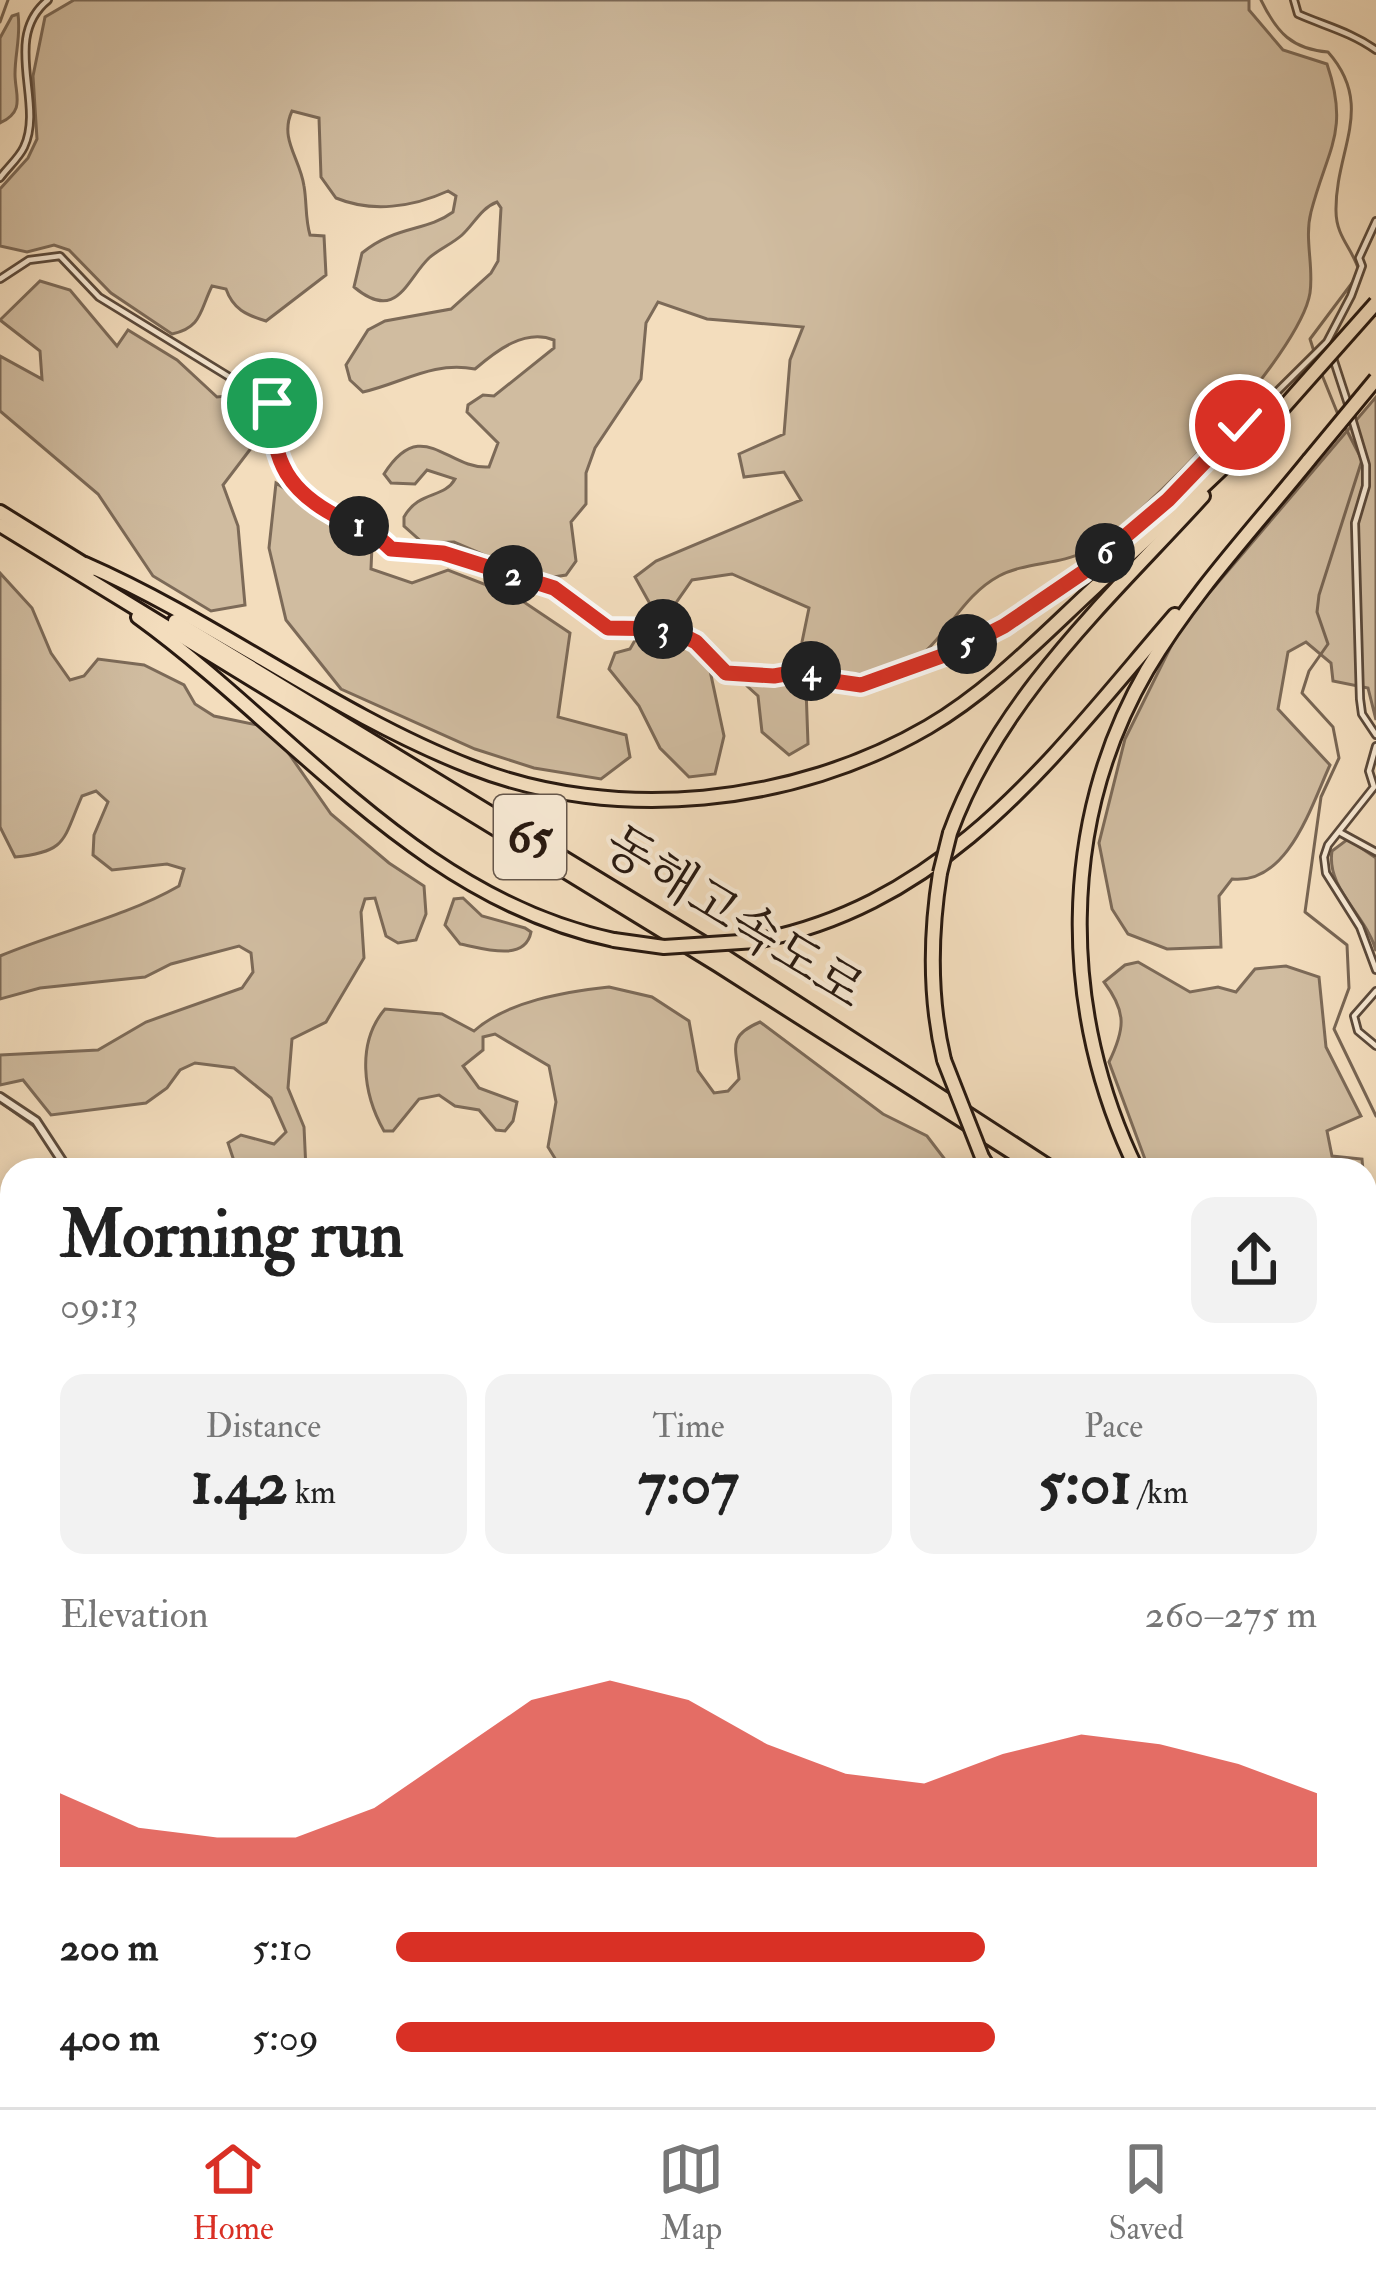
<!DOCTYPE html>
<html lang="en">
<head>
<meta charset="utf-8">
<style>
  :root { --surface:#fff; --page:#f2f2f2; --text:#222; --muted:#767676; --line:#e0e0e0; --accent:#d93025 }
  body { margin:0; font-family:"IM FELL Double Pica","Noto Serif KR",serif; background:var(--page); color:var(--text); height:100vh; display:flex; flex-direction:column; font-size:45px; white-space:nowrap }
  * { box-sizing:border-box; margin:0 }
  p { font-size:39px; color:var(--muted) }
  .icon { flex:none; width:66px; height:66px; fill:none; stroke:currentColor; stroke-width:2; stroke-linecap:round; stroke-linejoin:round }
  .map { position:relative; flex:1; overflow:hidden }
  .panel { position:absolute; left:0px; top:1158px; width:1377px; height:951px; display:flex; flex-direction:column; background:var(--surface); border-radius:36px 36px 0 0; box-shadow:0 6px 18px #0003 }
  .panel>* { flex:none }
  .pin { position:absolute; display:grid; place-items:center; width:102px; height:102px; color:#fff; margin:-51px; border:6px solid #fff; border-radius:50%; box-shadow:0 3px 12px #0007 }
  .km { position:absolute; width:60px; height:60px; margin:-30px; border-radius:50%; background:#222; color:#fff; font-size:33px; line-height:60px; text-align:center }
  .round { display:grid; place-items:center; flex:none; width:126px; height:126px; border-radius:24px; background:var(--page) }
  .summary { display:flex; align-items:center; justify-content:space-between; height:204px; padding:0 60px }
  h1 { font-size:66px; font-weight:700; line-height:90px }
  .figures { display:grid; grid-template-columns:repeat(3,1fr); gap:18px; height:204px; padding:12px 60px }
  .figures div { display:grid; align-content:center; border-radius:24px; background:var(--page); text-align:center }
  .figures b { font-size:60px; font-weight:700 }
  .figures small { font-size:33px; font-weight:400 }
  .figures p { font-size:33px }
  .chart { height:336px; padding:24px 60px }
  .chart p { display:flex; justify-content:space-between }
  .chart svg { width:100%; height:216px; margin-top:12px; fill:var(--accent); opacity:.7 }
  ul { padding:0 60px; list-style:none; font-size:39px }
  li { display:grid; grid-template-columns:192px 144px 1fr; align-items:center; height:90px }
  li i { height:30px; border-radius:15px; background:var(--accent) }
  .dock { display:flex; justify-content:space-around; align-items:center; height:168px; border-top:3px solid var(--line); background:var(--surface); font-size:33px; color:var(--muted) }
  .dock a { display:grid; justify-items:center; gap:6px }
  .dock .selected { color:var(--accent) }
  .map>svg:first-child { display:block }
  .green { fill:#d0bca0; stroke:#7c6a58; stroke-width:3 }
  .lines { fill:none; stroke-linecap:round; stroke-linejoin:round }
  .stream { stroke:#786654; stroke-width:3 }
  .minor-casing { stroke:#5b4a3b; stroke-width:10 }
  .tertiary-casing { stroke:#5b4a3b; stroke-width:12 }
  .trunk-casing { stroke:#281910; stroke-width:16 }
  .motorway-casing { stroke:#281910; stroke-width:18 }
  .minor { stroke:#f7e9d4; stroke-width:4.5 }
  .tertiary { stroke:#f7e9d4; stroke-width:6 }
  .trunk { stroke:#f3ddbd; stroke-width:10 }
  .motorway { stroke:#f3ddbd; stroke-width:12 }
  .motorway-bridge-casing { stroke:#281910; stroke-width:18; stroke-linecap:butt }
  .motorway-bridge { stroke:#f3ddbd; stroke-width:12 }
  .route-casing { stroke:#fff; stroke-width:24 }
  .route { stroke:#d93025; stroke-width:15 }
  .labels { text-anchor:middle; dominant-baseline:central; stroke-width:9; stroke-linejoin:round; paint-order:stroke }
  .shield { fill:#f7e9d4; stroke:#66574b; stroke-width:3 }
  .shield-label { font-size:48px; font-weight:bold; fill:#281910 }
  .street-label { font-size:51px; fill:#281910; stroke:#f7e9d4 }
</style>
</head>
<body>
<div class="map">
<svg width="1376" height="2107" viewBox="0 0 1376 2107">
  <rect width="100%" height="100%" fill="#f3ddbd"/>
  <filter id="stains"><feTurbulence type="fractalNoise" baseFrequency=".00167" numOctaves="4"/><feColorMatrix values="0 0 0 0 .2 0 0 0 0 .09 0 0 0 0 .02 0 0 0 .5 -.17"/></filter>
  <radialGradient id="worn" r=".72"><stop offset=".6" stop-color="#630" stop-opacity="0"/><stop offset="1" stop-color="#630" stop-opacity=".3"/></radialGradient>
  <g class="green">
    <path d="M 74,0 L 1249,0 L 1249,10 L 1283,50 L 1327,64 C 1350,132 1327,149 1311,212 C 1304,239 1314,266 1310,293 C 1300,355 1142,522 1086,551 C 1060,565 1025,562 999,576 C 954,600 942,655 892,672 C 875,678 848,672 829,672 L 802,642 L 809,608 L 732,574 L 692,580 L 666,617 L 654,611 L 635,577 L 656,561 L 801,500 L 784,472 L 744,477 L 739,454 L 784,434 L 790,360 L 803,327 L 707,319 L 658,302 L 646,323 L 641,379 L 595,448 L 586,473 L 586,504 L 571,522 L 576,561 L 566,575 L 541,579 L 454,542 L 423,543 L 404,526 L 404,517 C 419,490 444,499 455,479 L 427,470 L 415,484 L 391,483 L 384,474 C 422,414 447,470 489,467 L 498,443 L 467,412 L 468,405 L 483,395 L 494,396 L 554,348 L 554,340 C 525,328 496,351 475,369 C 432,361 403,383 363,392 L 350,380 L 346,365 L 368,330 L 385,321 L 451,309 L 491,273 L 498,261 L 501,208 L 497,202 C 481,208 474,224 462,235 C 452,244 439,249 429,258 C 406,280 397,323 354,287 L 362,253 C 396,225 426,232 453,212 L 456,196 L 448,191 C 413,207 372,213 336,198 L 321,177 L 319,118 L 292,111 C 279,139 300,158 304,186 C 307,203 305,218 310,235 L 324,236 L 326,275 L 266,321 C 246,315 233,309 226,289 L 212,286 C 200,310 202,328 172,334 L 111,293 L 69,250 L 54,245 L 27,252 L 0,246 L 0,189 L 28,158 L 37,139 L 33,76 L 45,17 Z"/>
    <path d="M 18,14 C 21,36 15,53 15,74 C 15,95 26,111 0,123 L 0,38 L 12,16 Z"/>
    <polygon points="40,281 70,290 117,346 128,330 177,360 217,397 249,394 262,412 255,443 223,485 238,526 245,605 211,611 153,576 98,494 0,411 0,356 42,379 40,351 0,320"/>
    <path d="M 1376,397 L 1376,720 L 1368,688 L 1333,681 L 1331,663 L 1306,642 L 1288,652 L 1278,709 L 1330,765 C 1311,806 1288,885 1232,879 L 1219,896 L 1221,947 L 1167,949 L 1128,934 L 1112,909 L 1099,843 L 1125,739 L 1181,626 Z"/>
    <polygon points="276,483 372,546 371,569 412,583 448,570 515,596 570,633 558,717 626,735 630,757 601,779 534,768 475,749 341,689 286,620 269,548"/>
    <path d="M 0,573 L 32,608 L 51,653 L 70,680 L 84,676 L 98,659 L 144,665 L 184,685 L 195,704 L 214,716 L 262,726 L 280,741 L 331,814 L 389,863 L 424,886 L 426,914 L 416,940 L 398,943 L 386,936 L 375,898 L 365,899 L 361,912 L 364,958 L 326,1022 L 292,1039 L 288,1088 L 304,1127 L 306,1170 L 237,1170 L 228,1143 L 241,1135 L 274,1144 L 286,1132 L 271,1098 L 234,1068 L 195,1063 L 180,1070 L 167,1088 L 146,1103 L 51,1115 L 23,1080 L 0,1085 L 0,1055 L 98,1050 L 146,1022 L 242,988 L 253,972 L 251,953 L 239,946 L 171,964 L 145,977 L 40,988 L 0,999 L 0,956 C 59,931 123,918 179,886 L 184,869 L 167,864 L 112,870 L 93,855 L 94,835 L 108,802 L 96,791 L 82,796 C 63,839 68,852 15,857 L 0,827 Z"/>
    <polygon points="649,631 691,644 709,666 724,736 715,774 689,777 660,748 639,706 609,669 615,653 630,649 638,635"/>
    <polygon points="795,676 806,688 808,744 789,755 762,732 758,696 747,686 748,680 769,683"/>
    <path d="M 1348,839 L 1376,858 L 1376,951 C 1366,914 1326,889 1332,851 Z"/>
    <path d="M 463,898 L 482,916 L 525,928 L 531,932 C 525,963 482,948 460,944 L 445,925 L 454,899 Z"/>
    <path d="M 1138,962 L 1190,992 L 1218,987 L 1236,992 L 1255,969 L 1286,966 L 1319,977 L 1326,1047 L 1361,1116 L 1327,1131 L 1332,1156 L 1362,1159 L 1363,1170 L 1149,1170 L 1109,1062 C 1125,1029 1127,1012 1104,982 L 1125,965 Z"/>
    <path d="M 609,987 L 652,997 L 689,1021 L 698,1071 L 714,1093 L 728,1091 L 739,1079 C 736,1047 727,1036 760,1022 L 883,1114 L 927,1136 L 953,1170 L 547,1170 L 556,1160 L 548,1147 L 556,1102 L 549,1066 L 495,1034 L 483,1037 L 483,1050 L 463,1066 L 479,1088 L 517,1102 L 513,1121 L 505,1131 L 496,1130 L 479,1110 L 455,1106 L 439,1095 L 419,1099 L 393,1131 L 384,1131 C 363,1094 356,1043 385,1009 L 442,1014 L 474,1031 C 508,1001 564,992 609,987 Z"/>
    <polygon points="1365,1184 1376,1203 1376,1419 1365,1409"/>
    <polygon points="0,1242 12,1267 12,1344 8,1347 12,1379 12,2011 0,2012"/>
    <polygon points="1365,1882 1376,1888 1376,2107 1299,2107 1299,2097 1365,2097"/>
    <polygon points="196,2097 385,2097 381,2107 203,2107"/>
    <polygon points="497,2097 939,2097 946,2107 640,2107 636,2102 627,2107 498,2107"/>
  </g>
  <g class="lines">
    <g class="stream">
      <path d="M 1261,0 C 1277,33 1292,49 1328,52 C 1376,106 1335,150 1336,211 C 1336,237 1353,249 1359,271"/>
      <polyline points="0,22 8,0"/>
      <polyline points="1317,361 1310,339 1355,279"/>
      <polyline points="1320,370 1339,417"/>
      <polyline points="1344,425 1362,460 1319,595 1317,612 1328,644 1309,671 1302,693 1333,727 1339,758 1321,797 1305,912 1347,945 1349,988 1334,1029 1376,1116"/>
      <polyline points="0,1102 38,1129"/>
      <polyline points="52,1152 62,1170"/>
      <polyline points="1365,1586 1376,1563"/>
      <polyline points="1233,2107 1239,2097"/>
    </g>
    <defs>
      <g id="minor">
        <path d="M 1294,0 L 1298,14 C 1325,26 1351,32 1376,50"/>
        <path d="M 0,178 C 7,168 19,158 24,147 C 45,103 1,38 48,0"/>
        <path d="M 0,279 L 29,260 L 60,256 L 99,297 L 231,378 L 256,381 L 267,389 C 278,423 272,457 294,489 C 312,516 367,523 391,549 L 443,553 L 554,588 L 609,628 L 670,629 L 696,642 L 726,673 L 774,676 L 807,669 L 833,681 L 861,685 L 953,652 L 1004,625 L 1082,573 L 1168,500 L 1327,342 L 1351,296 L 1362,266 L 1359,258 L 1376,221"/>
        <polyline points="1333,358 1348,404"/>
        <polyline points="1351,415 1366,465 1366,486 1355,523 1360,699 1362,714 1376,735"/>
        <polyline points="1376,746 1369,771 1374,787 1328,845 1324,857 1326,873 1360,927 1376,970"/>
        <polyline points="1341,833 1376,852"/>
        <polyline points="1376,991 1354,1016 1358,1031 1376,1046"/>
        <polyline points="1365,1599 1376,1573"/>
        <polyline points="1365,1811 1376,1815"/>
      </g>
      <g id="tertiary">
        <polyline points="0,1097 36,1121 68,1170"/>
        <polyline points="1242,2107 1248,2097"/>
      </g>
      <g id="trunk">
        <polyline points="0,2035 12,2041"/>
        <polyline points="0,2043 12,2049"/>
        <polyline points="123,2097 142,2107"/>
      </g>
      <g id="motorway">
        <polyline points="0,512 92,569"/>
        <polyline points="0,525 718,965 1040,1170"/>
        <path d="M 85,564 C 218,622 335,714 471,767 C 616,824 794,805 928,727 C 991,690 1042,636 1095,587 C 1155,531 1216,476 1274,418"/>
        <path d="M 138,617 C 294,730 418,899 614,940"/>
        <polyline points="175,621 718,952 1054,1170"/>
        <path d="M 950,833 C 999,698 1108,600 1203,496"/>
        <path d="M 940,873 C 930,936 929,997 944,1060"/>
        <path d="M 756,941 C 949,904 1054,755 1175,615"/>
        <polyline points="982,1157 990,1170"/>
        <path d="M 1137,1170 C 1060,1013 1058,823 1147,670 C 1192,594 1254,528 1309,460"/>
        <polyline points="1365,1432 1376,1441"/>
        <polyline points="1365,1444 1376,1454"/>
        <polyline points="1365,1497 1376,1505"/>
      </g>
    </defs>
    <use href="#minor" class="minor-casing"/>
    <use href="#tertiary" class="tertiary-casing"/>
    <use href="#trunk" class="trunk-casing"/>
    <use href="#motorway" class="motorway-casing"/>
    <use href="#minor" class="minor"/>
    <use href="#tertiary" class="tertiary"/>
    <use href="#trunk" class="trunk"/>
    <use href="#motorway" class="motorway"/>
    <defs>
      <g id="motorway-bridge">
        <polyline points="1274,418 1376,303"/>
        <polyline points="1309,460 1376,379"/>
        <polyline points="940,873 950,833"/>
        <polyline points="614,940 664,947 756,941"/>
        <polyline points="944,1060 982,1157"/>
      </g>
    </defs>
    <use href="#motorway-bridge" class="motorway-bridge-casing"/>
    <use href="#motorway-bridge" class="motorway-bridge"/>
  </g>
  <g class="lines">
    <defs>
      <path id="route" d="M 272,403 C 271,462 289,493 342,519 C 360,528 376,533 391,549 L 443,553 L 554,588 L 608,628 L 670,629 L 696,642 L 726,673 L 774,676 L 808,670 L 833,681 L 861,685 L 953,652 L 1004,626 L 1082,573 L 1168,500 L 1240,425"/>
    </defs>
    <use href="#route" class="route-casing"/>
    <use href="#route" class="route"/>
  </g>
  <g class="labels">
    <rect class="shield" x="494" y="795" width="72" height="84" rx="9"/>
    <g class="shield-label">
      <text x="530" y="837">65</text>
    </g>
    <g class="street-label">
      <text transform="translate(734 918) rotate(32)">동해고속도로</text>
    </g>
  </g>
  <rect width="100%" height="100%" filter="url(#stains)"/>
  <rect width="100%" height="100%" fill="url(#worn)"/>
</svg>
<div class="pin" style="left:272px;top:403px;background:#1e9e55"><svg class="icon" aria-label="arrive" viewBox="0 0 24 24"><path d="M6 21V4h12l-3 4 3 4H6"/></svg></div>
<div class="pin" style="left:1240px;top:425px;background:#d93025"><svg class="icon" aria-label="check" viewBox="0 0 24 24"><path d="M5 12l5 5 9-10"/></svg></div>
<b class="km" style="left:359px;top:526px">1</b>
<b class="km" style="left:513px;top:575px">2</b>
<b class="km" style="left:663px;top:629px">3</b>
<b class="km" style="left:811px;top:671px">4</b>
<b class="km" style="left:967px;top:644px">5</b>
<b class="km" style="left:1105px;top:553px">6</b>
<section class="panel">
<div class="summary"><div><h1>Morning run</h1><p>09:13</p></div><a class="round"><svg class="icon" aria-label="share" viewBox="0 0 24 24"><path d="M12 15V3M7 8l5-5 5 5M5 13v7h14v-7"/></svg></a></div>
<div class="figures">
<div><p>Distance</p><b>1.42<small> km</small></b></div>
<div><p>Time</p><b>7:07</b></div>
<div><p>Pace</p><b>5:01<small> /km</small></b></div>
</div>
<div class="chart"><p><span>Elevation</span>260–275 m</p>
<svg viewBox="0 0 160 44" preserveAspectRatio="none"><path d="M0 44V29L10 36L20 38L30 38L40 32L50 21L60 10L70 6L80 10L90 19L100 25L110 27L120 21L130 17L140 19L150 23L160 29V44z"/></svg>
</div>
<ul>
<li><b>200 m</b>5:10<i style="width:64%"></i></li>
<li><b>400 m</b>5:09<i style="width:65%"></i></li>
</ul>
</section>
</div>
<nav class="dock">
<a class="selected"><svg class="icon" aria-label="home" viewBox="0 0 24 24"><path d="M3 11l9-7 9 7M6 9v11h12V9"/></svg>Home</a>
<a><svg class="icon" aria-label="map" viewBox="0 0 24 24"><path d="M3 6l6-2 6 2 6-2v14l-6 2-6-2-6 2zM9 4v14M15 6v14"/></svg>Map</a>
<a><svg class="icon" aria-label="saved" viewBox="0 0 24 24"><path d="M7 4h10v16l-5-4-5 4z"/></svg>Saved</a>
</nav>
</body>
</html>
